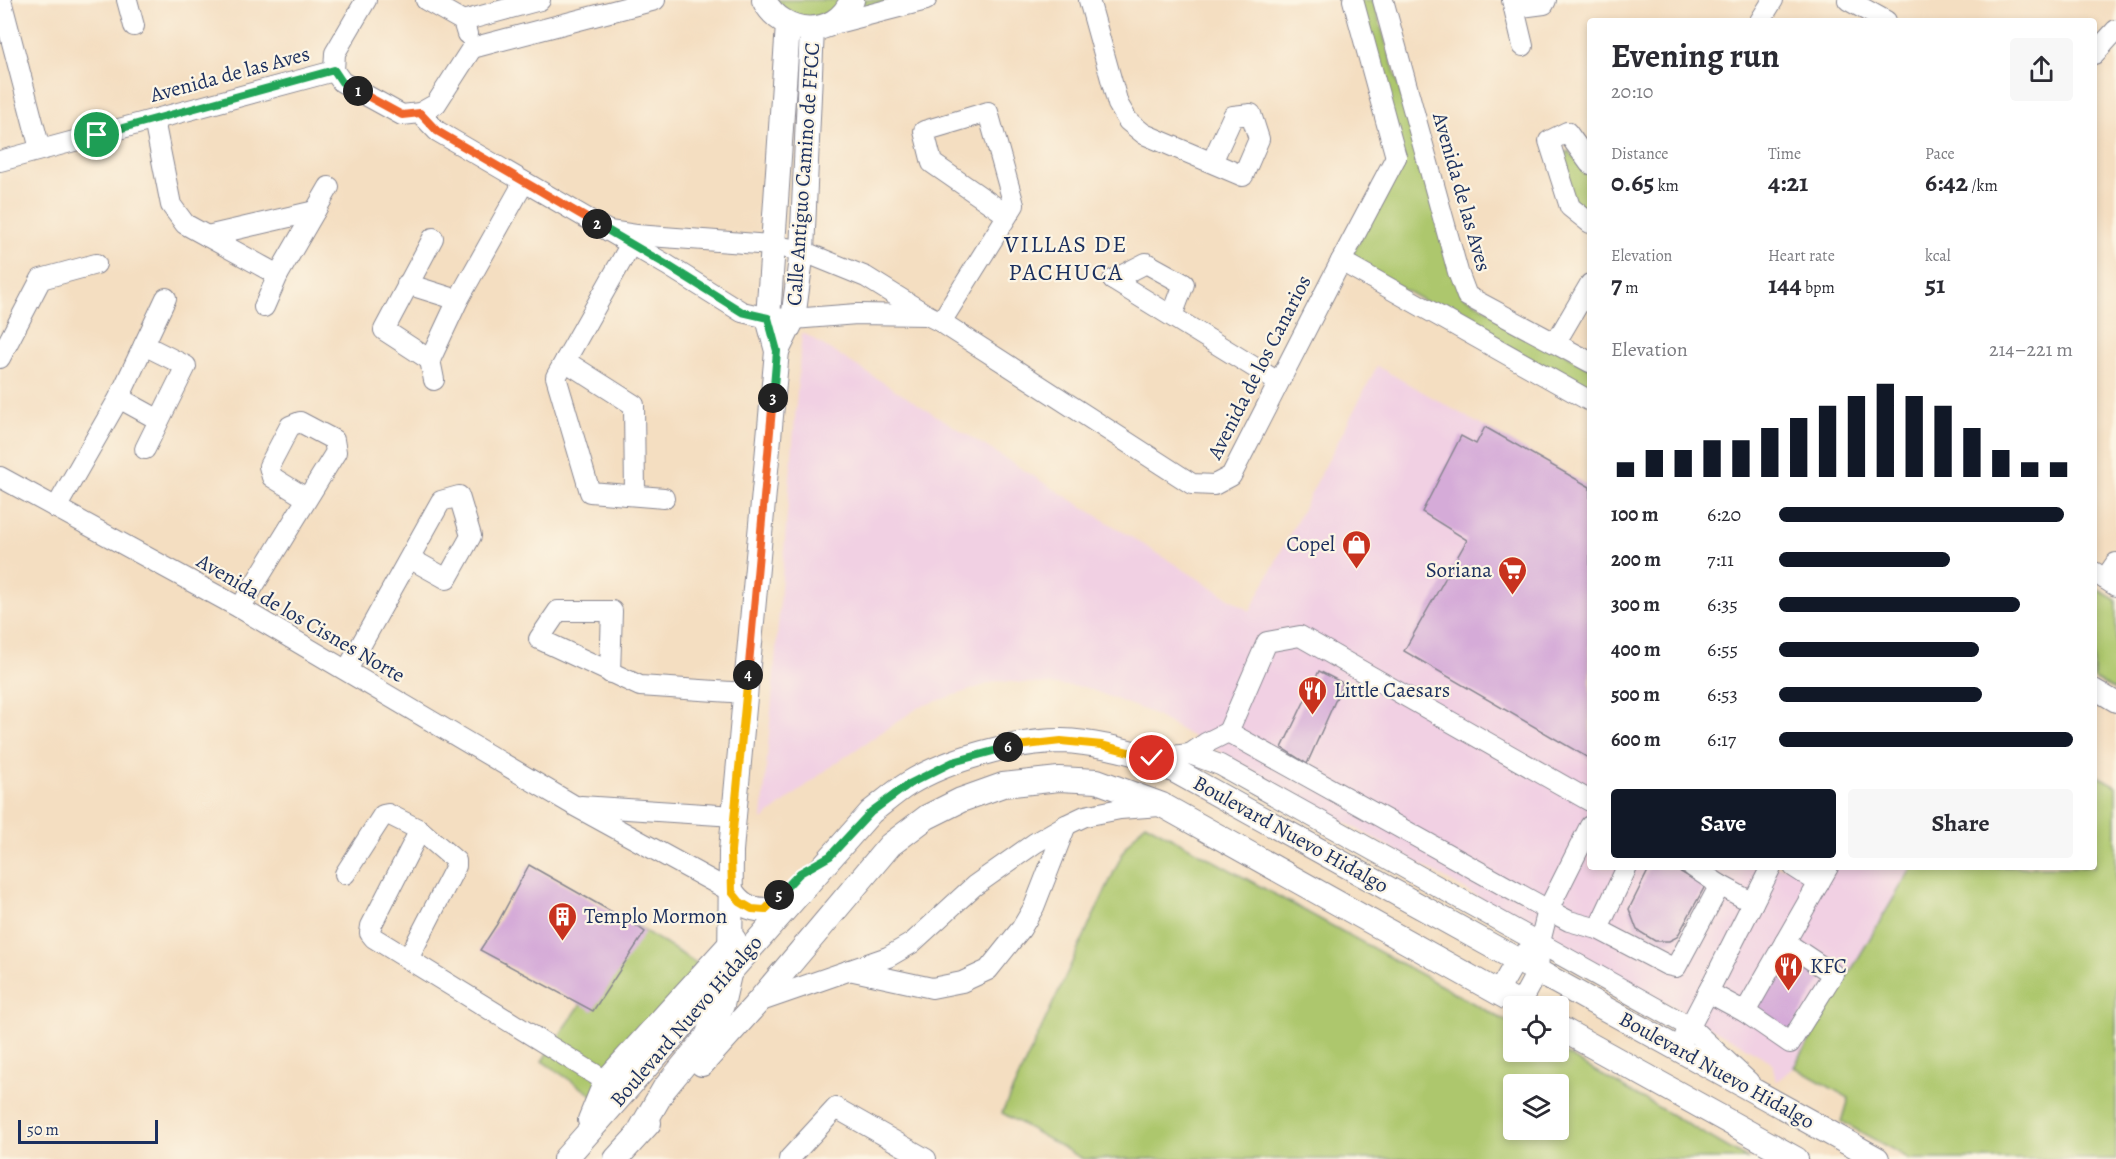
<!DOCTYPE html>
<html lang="en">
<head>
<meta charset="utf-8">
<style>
  :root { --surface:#fff; --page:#f7f7f7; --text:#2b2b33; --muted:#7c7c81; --accent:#111827 }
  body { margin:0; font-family:Alegreya,serif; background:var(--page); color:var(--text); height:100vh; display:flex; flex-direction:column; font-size:22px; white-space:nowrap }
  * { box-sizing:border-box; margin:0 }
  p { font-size:20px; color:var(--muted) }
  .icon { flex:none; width:33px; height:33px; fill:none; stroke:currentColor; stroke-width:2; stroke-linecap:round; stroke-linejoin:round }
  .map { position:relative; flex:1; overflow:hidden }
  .side { position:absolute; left:1587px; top:18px; width:510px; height:852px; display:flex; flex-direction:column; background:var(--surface); border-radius:6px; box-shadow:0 3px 9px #0003 }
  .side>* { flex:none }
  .tools { position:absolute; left:1503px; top:996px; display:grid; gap:12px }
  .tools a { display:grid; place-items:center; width:66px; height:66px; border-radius:6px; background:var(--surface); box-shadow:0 3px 9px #0003; font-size:30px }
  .scale { position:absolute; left:18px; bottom:15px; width:140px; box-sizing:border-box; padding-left:6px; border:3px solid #1b2f5e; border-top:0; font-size:16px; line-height:21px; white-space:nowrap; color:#1b2f5e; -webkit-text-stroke:4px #fcf5e5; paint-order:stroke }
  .pin { position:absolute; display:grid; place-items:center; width:51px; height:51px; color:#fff; margin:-26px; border:3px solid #fff; border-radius:50%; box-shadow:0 2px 6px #0007 }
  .km { position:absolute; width:30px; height:30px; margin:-15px; border-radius:50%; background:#222; color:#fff; font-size:16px; line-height:30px; text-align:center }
  .round { display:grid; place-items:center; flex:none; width:63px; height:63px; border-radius:6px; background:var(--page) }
  .summary { display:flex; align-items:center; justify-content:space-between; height:102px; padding:0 24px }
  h1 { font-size:33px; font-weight:700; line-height:45px }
  .figures { display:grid; grid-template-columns:repeat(3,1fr); gap:9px; height:102px; padding:6px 24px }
  .figures div { display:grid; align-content:center }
  .figures b { font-size:26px; font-weight:700 }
  .figures small { font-size:16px; font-weight:400 }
  .figures p { font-size:16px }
  .chart { height:168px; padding:12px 24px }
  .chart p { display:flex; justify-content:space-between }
  .chart svg { width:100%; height:108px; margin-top:6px; stroke:var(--accent); stroke-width:6 }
  .action { display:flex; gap:12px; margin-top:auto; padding:12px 24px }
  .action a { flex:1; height:69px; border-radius:6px; background:var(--accent); color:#fff; font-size:24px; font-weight:700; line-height:69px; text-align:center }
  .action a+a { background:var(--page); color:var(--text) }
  ul { padding:0 24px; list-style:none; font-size:20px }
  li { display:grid; grid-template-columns:96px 72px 1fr; align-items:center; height:45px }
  li i { height:15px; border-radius:8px; background:var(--accent) }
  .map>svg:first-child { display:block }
  .built { fill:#f1d0e3 }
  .green { fill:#adc76d; stroke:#647b66; stroke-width:1.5; fill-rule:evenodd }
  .building { fill:#d5abd8 }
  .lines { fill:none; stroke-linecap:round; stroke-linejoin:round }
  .minor-casing { stroke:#888690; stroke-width:22 }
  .major-casing { stroke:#888690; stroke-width:26 }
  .minor { stroke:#fff; stroke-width:20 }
  .major { stroke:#fff; stroke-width:24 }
  .split-1-casing { stroke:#fff; stroke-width:12 }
  .split-2-casing { stroke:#fff; stroke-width:12 }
  .split-3-casing { stroke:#fff; stroke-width:12 }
  .split-4-casing { stroke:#fff; stroke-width:12 }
  .split-5-casing { stroke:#fff; stroke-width:12 }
  .split-6-casing { stroke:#fff; stroke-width:12 }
  .split-7-casing { stroke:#fff; stroke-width:12 }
  .split-1 { stroke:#22a559; stroke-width:8 }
  .split-2 { stroke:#f0652b; stroke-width:8 }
  .split-3 { stroke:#22a559; stroke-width:8 }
  .split-4 { stroke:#f0652b; stroke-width:8 }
  .split-5 { stroke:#f5b400; stroke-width:8 }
  .split-6 { stroke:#22a559; stroke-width:8 }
  .split-7 { stroke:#f5b400; stroke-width:8 }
  .labels { text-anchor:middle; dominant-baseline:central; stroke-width:4.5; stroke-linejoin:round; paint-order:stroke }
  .street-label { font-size:21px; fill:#1b2f5e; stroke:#fcf5e5 }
  .poi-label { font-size:21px; fill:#1b2f5e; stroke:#fcf5e5; text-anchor:start }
  .quarter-label { font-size:24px; letter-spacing:1.5px; fill:#1b2f5e; stroke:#fcf5e5 }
</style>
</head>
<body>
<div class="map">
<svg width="2116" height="1159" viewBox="0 0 2116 1159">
  <rect width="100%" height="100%" fill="#fcf5e5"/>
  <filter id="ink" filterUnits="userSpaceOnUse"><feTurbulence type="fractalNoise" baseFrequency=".0167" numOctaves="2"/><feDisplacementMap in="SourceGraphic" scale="12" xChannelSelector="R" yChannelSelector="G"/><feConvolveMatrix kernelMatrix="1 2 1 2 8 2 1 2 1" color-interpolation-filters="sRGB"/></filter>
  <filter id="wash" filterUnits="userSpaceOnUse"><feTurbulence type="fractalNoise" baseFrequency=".008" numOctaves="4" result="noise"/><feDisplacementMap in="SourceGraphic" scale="24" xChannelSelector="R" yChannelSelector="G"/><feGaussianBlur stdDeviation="1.35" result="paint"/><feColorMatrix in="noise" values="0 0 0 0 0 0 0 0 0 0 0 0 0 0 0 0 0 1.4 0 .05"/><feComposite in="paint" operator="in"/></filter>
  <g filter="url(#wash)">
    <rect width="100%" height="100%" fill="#f4dec1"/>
    <polygon class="built" points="802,332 1250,611 1377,366 1590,487 1590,867 1912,867 1794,1067 1776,1082 1772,1062 1149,712 1084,687 997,681 919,707 830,767 762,820"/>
    <g class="green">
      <polygon points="775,0 898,0 796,21"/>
      <polygon points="1357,0 1373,0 1462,295 1590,368 1590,395 1350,259 1400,160"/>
      <polygon points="1569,151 1590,179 1590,215 1575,204 1557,157"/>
      <polygon points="2094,587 2116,600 2116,691 2094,679"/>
      <polygon points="2094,774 2116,786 2116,1159 1910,1159 1842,1122 1849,1098 1794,1067 1912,867 2094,867"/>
      <path d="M 1145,823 L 1513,1025 L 1514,1052 L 1558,1052 L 1559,1050 L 1748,1159 L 1083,1159 L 1002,1113 L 1126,846 ZM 1514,1084 L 1558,1084 L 1558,1130 L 1514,1130 Z"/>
      <polygon points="635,925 714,974 610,1107 542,1061"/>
    </g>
    <g id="blocks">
      <g class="building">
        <polygon points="1485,427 1590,487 1590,759 1404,651 1467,540 1422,512 1461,436 1476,444"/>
        <polygon points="1319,671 1343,683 1307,764 1282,748"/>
        <polygon points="529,865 635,925 645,932 593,1011 480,950 497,924"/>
        <polygon points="1650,867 1672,867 1705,886 1677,937 1669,941 1655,941 1637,930 1629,909"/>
        <polygon points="1789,956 1823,976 1789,1033 1754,1007"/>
      </g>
    </g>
  </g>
  <g filter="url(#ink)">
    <use href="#blocks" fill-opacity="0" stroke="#888690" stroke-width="1.5"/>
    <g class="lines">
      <defs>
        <g id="minor">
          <polyline points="1,0 40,149"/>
          <polyline points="127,0 134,26"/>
          <polyline points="366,0 335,53 334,71 342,82 402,115 420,113 436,104 472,48"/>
          <polyline points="426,0 463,21 467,34"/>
          <polyline points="1089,0 1118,104 1128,121 1144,134 1243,176 1259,139 1251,114 1233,116 1212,162"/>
          <polyline points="1353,0 1396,157"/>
          <polyline points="1383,0 1458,272 1467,296 1590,362"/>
          <polyline points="1512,0 1523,46"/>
          <polyline points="1848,0 1886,21"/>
          <polyline points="1515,8 1544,4 1546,0"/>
          <polyline points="463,21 540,0"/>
          <polyline points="1760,21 1773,0"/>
          <polyline points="829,25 926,0"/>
          <polyline points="472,48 655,0"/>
          <polyline points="2094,54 2116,30"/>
          <polyline points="420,113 437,131 667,265 742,312 768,318 793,319 857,314 927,315"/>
          <polyline points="154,120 171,205 185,224 278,275"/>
          <polyline points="0,161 334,71"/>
          <polyline points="1590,164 1567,132 1549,141 1570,207 1590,223"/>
          <polyline points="609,231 636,235 772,245 802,251 866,277 927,315 941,322 1192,484 1214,485 1231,476 1341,261 1396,157"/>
          <polyline points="636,235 556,377 590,492 664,498"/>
          <polyline points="207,236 315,211"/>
          <polyline points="1341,261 1590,401"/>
          <polyline points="1113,280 1278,382"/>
          <polyline points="1113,280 1146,263 1184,284 1172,316"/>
          <polyline points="407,284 458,300"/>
          <polyline points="264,307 278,275 329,187"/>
          <polyline points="941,322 1014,205 988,112 924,131 932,163 1007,215"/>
          <polyline points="1556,342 1590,284"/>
          <polyline points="144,345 186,366 145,449"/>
          <polyline points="0,358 41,279 96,264"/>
          <polyline points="430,360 384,330 433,238"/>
          <polyline points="565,361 634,405 635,495"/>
          <polyline points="434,380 430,360 458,300 524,182"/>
          <polyline points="119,398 159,420"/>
          <polyline points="0,477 240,608 575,806 732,892"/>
          <polyline points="56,508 119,398 166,298"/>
          <polyline points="2094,572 2116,586"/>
          <polyline points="2105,579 2116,563"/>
          <polyline points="240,608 336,452 334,440 300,422 290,426 269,466 272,477 306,498"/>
          <polyline points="347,670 441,501 459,496 471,536 447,579 411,559"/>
          <polyline points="610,673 612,611 558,611 539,639 640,686 746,693"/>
          <polyline points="2094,689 2116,702"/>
          <polyline points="1190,754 1206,743 1228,732"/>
          <polyline points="1152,758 1190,754 1220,765 1690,1027 1749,1082"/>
          <polyline points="1590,801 1300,636 1267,642 1228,732 1548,910 1569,921 1598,929 1667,965 1676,967 1720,885"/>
          <polyline points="581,806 734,816"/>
          <polyline points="420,830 371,926 370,933 374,938 606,1081"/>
          <polyline points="1693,867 1720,885 1753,903"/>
          <polyline points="1794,867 1819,883"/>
          <polyline points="345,874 383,815 388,814 420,830 456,861 456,866 408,959"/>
          <polyline points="1598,929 1627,867"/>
          <polyline points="849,970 932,988 962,982 988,970 1021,929 1034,907 1066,825"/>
          <polyline points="1498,992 1517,959 1528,951"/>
          <polyline points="1708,992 1771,867"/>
          <polyline points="758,1002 888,957 912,943 974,886 1035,843 1066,825 1085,816 1120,809 1160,806"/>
          <polyline points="1519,1005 1538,970 1540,942 1548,910 1590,826"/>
          <polyline points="1745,1012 1790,1043 1833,974 1785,942"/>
          <polyline points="1685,1036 1708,992 1745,1012 1828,867"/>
          <polyline points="789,1159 836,1108 926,1159"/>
        </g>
        <g id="major">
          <path d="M 764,0 C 782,36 835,40 852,0"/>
          <polyline points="777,351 793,319 802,251 812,29"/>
          <path d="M 732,892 C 741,905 749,909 765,910"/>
          <polyline points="1558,1027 1796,1159"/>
          <polyline points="702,1064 758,1002 890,845 927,817 961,800 1003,785 1059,779 1097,781 1162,805 1522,1006"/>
          <polyline points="590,1120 606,1081 734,940"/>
          <polyline points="638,1134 664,1089 706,1038 722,1005 730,970 731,851 734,816 777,351 768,318 788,25"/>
          <path d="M 565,1159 L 871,812 C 883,803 895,792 908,784 C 948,759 1015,741 1062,741 C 1093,742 1122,750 1152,758 L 1877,1159"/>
          <polyline points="616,1159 649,1123"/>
        </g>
      </defs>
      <use href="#minor" class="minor-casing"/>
      <use href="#major" class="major-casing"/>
      <use href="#minor" class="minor"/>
      <use href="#major" class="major"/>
    </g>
  </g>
  <g class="lines" filter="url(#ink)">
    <defs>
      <polyline id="split-1" points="97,135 334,70 342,82 358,91"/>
      <polyline id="split-2" points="358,91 402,115 420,113 437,131 597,224"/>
      <polyline id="split-3" points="597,224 667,265 742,312 768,318 777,351 773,398"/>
      <polyline id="split-4" points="748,675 773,398"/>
      <polyline id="split-5" points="748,675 731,851 732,892 740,902 752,909 765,910 779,895"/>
      <polyline id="split-6" points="779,895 800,873 830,856 871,812 909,784 953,762 1008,747"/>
      <polyline id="split-7" points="1008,747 1061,741 1102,745 1152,758"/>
    </defs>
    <use href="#split-1" class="split-1-casing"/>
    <use href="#split-2" class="split-2-casing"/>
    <use href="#split-3" class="split-3-casing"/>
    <use href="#split-4" class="split-4-casing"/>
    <use href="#split-5" class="split-5-casing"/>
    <use href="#split-6" class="split-6-casing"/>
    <use href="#split-7" class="split-7-casing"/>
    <use href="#split-1" class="split-1"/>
    <use href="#split-2" class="split-2"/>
    <use href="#split-3" class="split-3"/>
    <use href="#split-4" class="split-4"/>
    <use href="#split-5" class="split-5"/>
    <use href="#split-6" class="split-6"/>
    <use href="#split-7" class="split-7"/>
  </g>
  <defs>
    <symbol id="shop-pin" viewBox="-11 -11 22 30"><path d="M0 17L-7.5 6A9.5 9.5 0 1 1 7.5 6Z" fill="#c8321e" stroke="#fcf5e5"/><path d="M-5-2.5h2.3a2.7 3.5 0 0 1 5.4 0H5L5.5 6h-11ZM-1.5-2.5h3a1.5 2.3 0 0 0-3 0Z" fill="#fff"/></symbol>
    <symbol id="supermarket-pin" viewBox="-11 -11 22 30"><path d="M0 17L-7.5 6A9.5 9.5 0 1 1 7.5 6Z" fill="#c8321e" stroke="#fcf5e5"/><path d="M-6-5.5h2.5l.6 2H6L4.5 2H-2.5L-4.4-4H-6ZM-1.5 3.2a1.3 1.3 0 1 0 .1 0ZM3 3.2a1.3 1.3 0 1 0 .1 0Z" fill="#fff"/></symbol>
    <symbol id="restaurant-pin" viewBox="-11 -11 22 30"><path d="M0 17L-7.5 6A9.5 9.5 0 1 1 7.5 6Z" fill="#c8321e" stroke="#fcf5e5"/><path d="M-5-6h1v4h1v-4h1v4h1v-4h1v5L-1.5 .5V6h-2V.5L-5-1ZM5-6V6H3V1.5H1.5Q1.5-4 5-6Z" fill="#fff"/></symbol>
    <symbol id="building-pin" viewBox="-11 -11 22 30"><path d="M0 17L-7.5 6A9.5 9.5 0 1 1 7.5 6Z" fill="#c8321e" stroke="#fcf5e5"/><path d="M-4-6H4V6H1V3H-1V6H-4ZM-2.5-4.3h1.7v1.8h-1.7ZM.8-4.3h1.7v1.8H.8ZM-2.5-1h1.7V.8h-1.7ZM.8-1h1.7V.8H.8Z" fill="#fff"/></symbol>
  </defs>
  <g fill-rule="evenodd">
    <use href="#shop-pin" x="1340" y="528" width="33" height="45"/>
    <use href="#supermarket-pin" x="1496" y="554" width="33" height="45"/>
    <use href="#restaurant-pin" x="1296" y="674" width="33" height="45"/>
    <use href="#building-pin" x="546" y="900" width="33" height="45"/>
    <use href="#restaurant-pin" x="1772" y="950" width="33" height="45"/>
  </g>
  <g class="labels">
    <g class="street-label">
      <text transform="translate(230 74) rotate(-15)">Avenida de las Aves</text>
      <text transform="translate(803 174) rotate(-86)">Calle Antiguo Camino de FFCC</text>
      <text transform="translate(1462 192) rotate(74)">Avenida de las Aves</text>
      <text transform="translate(1259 367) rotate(-63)">Avenida de los Canarios</text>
      <text transform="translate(301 618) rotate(30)">Avenida de los Cisnes Norte</text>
      <text transform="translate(1291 834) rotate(29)">Boulevard Nuevo Hidalgo</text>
      <text transform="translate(686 1021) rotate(-49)">Boulevard Nuevo Hidalgo</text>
      <text transform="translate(1717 1070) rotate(29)">Boulevard Nuevo Hidalgo</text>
    </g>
    <g class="poi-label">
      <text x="1335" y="544" text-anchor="end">Copel</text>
      <text x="1492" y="570" text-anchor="end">Soriana</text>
      <text x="1334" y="690">Little Caesars</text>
      <text x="584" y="916">Templo Mormon</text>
      <text x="1810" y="966">KFC</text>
    </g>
    <g class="quarter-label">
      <text x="1066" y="244">VILLAS DE<tspan x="1066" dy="28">PACHUCA</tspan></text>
    </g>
  </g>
</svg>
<div class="tools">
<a><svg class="icon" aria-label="locate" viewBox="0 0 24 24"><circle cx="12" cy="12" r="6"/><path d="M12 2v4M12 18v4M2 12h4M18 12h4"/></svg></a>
<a><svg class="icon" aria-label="layers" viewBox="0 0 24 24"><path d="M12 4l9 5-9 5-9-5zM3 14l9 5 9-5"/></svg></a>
</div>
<div class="scale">50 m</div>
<div class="pin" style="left:97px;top:135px;background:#1e9e55"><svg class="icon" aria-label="arrive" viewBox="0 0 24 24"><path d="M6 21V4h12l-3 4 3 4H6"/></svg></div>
<div class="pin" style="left:1152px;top:758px;background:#d93025"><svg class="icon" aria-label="check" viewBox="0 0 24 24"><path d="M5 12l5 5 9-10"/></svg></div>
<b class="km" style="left:358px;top:91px">1</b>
<b class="km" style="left:597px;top:224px">2</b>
<b class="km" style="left:773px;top:398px">3</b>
<b class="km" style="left:748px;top:675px">4</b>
<b class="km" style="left:779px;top:895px">5</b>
<b class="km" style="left:1008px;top:747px">6</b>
<section class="side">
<div class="summary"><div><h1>Evening run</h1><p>20:10</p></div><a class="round"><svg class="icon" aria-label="share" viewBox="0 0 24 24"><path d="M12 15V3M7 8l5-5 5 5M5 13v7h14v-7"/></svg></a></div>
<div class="figures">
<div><p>Distance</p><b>0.65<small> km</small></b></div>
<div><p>Time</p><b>4:21</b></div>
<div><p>Pace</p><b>6:42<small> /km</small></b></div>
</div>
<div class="figures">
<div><p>Elevation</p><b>7<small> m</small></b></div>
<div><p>Heart rate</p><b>144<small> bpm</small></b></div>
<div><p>kcal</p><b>51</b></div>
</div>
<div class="chart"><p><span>Elevation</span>214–221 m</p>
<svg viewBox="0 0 160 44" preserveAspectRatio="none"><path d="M5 44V38M15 44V33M25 44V33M35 44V29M45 44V29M55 44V24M65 44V20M75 44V15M85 44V11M95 44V6M105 44V11M115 44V15M125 44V24M135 44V33M145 44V38M155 44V38"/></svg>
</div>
<ul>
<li><b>100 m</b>6:20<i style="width:97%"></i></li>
<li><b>200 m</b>7:11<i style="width:58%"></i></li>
<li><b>300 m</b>6:35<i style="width:82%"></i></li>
<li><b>400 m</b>6:55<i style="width:68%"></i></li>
<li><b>500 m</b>6:53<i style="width:69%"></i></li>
<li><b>600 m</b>6:17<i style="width:100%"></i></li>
</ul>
<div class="action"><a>Save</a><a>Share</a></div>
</section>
</div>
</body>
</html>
